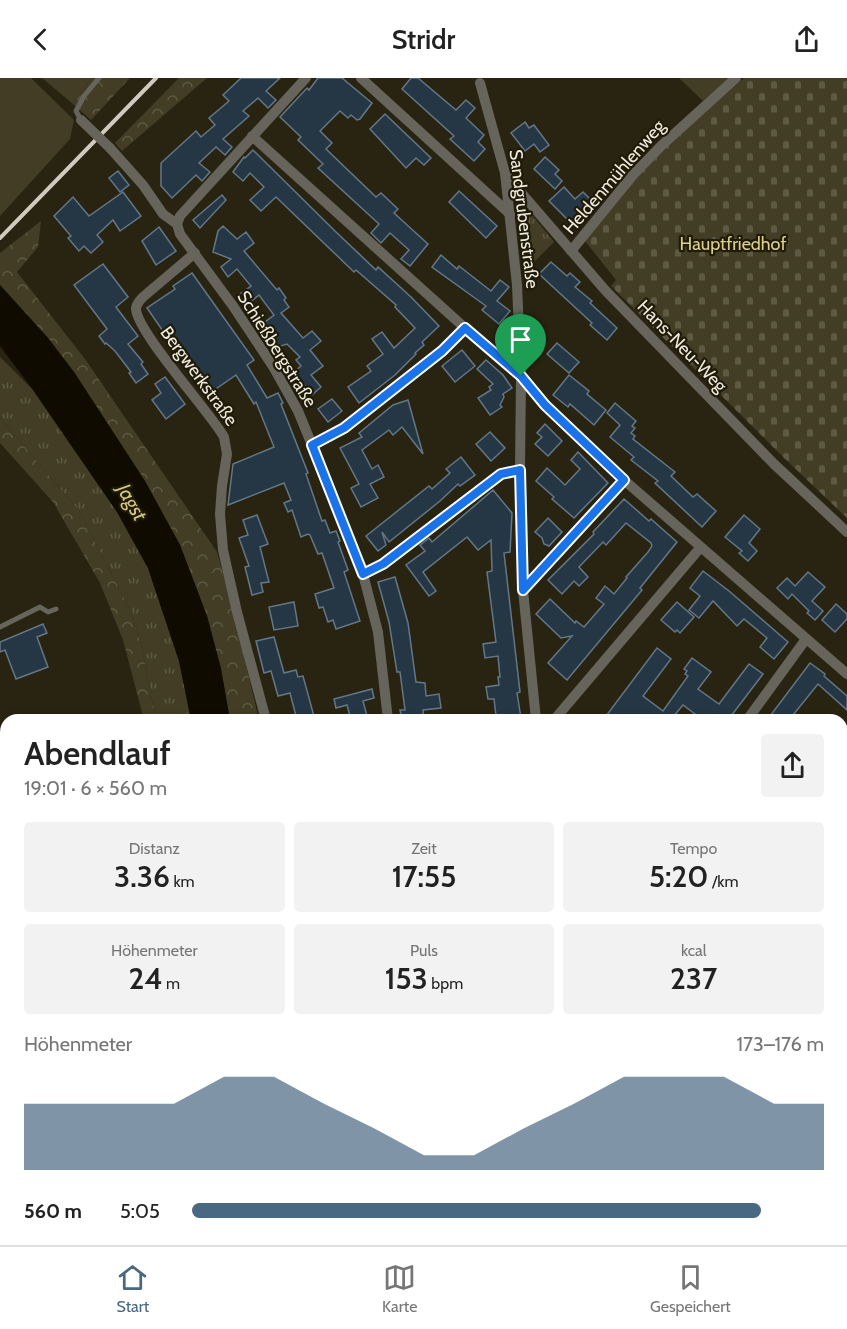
<!DOCTYPE html>
<html lang="de">
<head>
<meta charset="utf-8">
<style>
  :root { --surface:#fff; --page:#f2f2f2; --text:#222; --muted:#767676; --line:#e0e0e0; --accent:#496982 }
  body { margin:0; font-family:Cabin,sans-serif; background:var(--page); color:var(--text); height:100vh; display:flex; flex-direction:column; font-size:22px; white-space:nowrap }
  * { box-sizing:border-box; margin:0 }
  p { font-size:20px; color:var(--muted) }
  .icon { flex:none; width:33px; height:33px; fill:none; stroke:currentColor; stroke-width:2; stroke-linecap:round; stroke-linejoin:round }
  .map { position:relative; flex:1; overflow:hidden }
  .drawer { position:absolute; left:0px; top:636px; width:848px; height:531px; display:flex; flex-direction:column; background:var(--surface); border-radius:18px 18px 0 0; box-shadow:0 3px 9px #0003 }
  .drawer>* { flex:none }
  .pin { position:absolute; display:grid; place-items:center; width:51px; height:51px; color:#fff; margin:-62px -26px; border-radius:50% 50% 50% 0; rotate:-45deg; box-shadow:0 0 6px #0007 }
  .pin .icon { rotate:45deg }
  .round { display:grid; place-items:center; flex:none; width:63px; height:63px; border-radius:6px; background:var(--page) }
  .head { display:flex; align-items:center; justify-content:space-between; height:102px; padding:0 24px }
  h1 { font-size:33px; font-weight:600; line-height:45px }
  .metrics { display:grid; grid-template-columns:repeat(3,1fr); gap:9px; height:102px; padding:6px 24px }
  .metrics div { display:grid; align-content:center; border-radius:6px; background:var(--page); text-align:center }
  .metrics b { font-size:30px; font-weight:600 }
  .metrics small { font-size:16px; font-weight:400 }
  .metrics p { font-size:16px }
  .chart { height:168px; padding:12px 24px }
  .chart p { display:flex; justify-content:space-between }
  .chart svg { width:100%; height:108px; margin-top:6px; fill:var(--accent); opacity:.7 }
  ul { padding:0 24px; list-style:none; font-size:20px }
  li { display:grid; grid-template-columns:96px 72px 1fr; align-items:center; height:45px }
  li i { height:15px; border-radius:8px; background:var(--accent) }
  header { display:flex; justify-content:space-between; align-items:center; height:78px; padding:0 24px; background:var(--surface); font-size:27px; font-weight:600 }
  .tab-bar { display:flex; justify-content:space-around; align-items:center; height:84px; border-top:2px solid var(--line); background:var(--surface); font-size:16px; color:var(--muted) }
  .tab-bar a { display:grid; justify-items:center; gap:3px }
  .tab-bar .current { color:var(--accent) }
  .map>svg:first-child { display:block }
  .grass { fill:url(#grass-tufts) }
  .forest { fill:url(#forest-crowns) }
  .cemetery { fill:url(#cemetery-stones) }
  .garden { fill:#423d24 }
  .water { fill:#0f0b00 }
  .building { fill:#253644; stroke:#647787; stroke-width:1.5 }
  .lines { fill:none; stroke-linecap:round; stroke-linejoin:round }
  .service { stroke:#67655b; stroke-width:5 }
  .minor { stroke:#67655b; stroke-width:10 }
  .secondary { stroke:#8d8a7a; stroke-width:15 }
  .primary { stroke:#aaa692; stroke-width:15 }
  .rail { stroke:#cfccbf; stroke-width:4 }
  .minor-bridge { stroke:#67655b; stroke-width:10 }
  .route-casing { stroke:#fff; stroke-width:12 }
  .route { stroke:#1a73e8; stroke-width:8 }
  .labels { text-anchor:middle; dominant-baseline:central; stroke-width:4.5; stroke-linejoin:round; paint-order:stroke }
  .street-label { font-size:18px; fill:#edeade; stroke:#1f1b08 }
  .park-label { font-size:18px; fill:#dccf8a; stroke:#1f1b08 }
  .water-label { font-size:20px; font-style:italic; fill:#d5c883; stroke:#1f1b08 }
</style>
</head>
<body>
<header><svg class="icon" aria-label="back" viewBox="0 0 24 24"><path d="M15 5l-7 7 7 7"/></svg>Stridr<svg class="icon" aria-label="share" viewBox="0 0 24 24"><path d="M12 15V3M7 8l5-5 5 5M5 13v7h14v-7"/></svg></header>
<div class="map">
<svg width="847" height="1167" viewBox="0 0 847 1167">
  <defs>
    <pattern id="grass-tufts" width="24" height="20" patternUnits="userSpaceOnUse" patternTransform="scale(1.5)"><rect width="24" height="20" fill="#423d24"/><path d="M3 7l-1-3M5 7V3M7 7l1-3M15 17l-1-3M17 17v-4M19 17l1-3" fill="none" stroke="#5e5943"/></pattern>
    <pattern id="forest-crowns" width="20" height="18" patternUnits="userSpaceOnUse" patternTransform="scale(1.5)"><rect width="20" height="18" fill="#423d24"/><path d="M2 6a3 3 0 1 1 6 0M12 15a3 3 0 1 1 6 0" fill="none" stroke="#5e5943"/></pattern>
    <pattern id="cemetery-stones" width="16" height="16" patternUnits="userSpaceOnUse" patternTransform="scale(1.5)"><rect width="16" height="16" fill="#423d24"/><path d="M2 7V4a2 2 0 0 1 4 0v3zM10 15v-3a2 2 0 0 1 4 0v3z" fill="#5e5943"/></pattern>
  </defs>
  <rect width="100%" height="100%" fill="#282411"/>
  <g class="grass">
    <polygon points="532,137 554,164 528,190 523,188 518,145"/>
    <polygon points="0,279 33,312 117,434 148,490 179,583 191,642 156,642 141,566 131,534 80,434 0,340"/>
    <polygon points="0,930 6,930 6,991 0,992"/>
    <polygon points="527,1161 654,1161 650,1167 527,1167"/>
  </g>
  <g class="forest">
    <polygon points="92,0 130,0 91,42 73,26"/>
    <polygon points="179,0 207,0 122,73 115,65"/>
    <polygon points="41,143 38,169 17,194 85,281 217,474 230,519 259,642 230,642 221,590 207,538 180,467 145,403 74,294 48,260 0,207 0,175"/>
    <polygon points="0,340 80,434 131,534 141,566 156,642 144,642 123,562 100,505 53,424 0,365"/>
  </g>
  <polygon class="cemetery" points="744,0 847,0 847,440 783,379 611,208 616,202 585,163 637,100 665,70"/>
  <g class="garden">
    <polygon points="0,0 31,0 74,42 70,61 0,138"/>
    <polygon points="42,0 92,0 73,26"/>
    <polygon points="679,0 729,0 703,23"/>
  </g>
  <g class="water">
    <polygon points="0,207 48,260 74,294 145,403 180,467 207,538 221,591 230,642 191,642 179,583 148,490 117,434 33,312 0,268"/>
    <polygon points="544,1161 612,1161 608,1167 553,1167 546,1165"/>
  </g>
  <g class="building">
    <polygon points="241,0 280,0 266,13 276,22 268,30 258,20 243,33 249,38 223,61 232,69 225,77 216,69 199,85 210,94 202,103 196,97 172,120 161,108 161,85 196,53 201,59 215,47 209,40 229,23 223,17"/>
    <polygon points="318,0 342,0 372,25 360,41 357,42 351,37 348,40 340,33 320,53 332,65 326,71 376,119 381,115 398,131 394,135 428,166 410,188 401,181 409,172 390,155 381,165 371,155 379,146 318,90 323,86 298,62 301,59 280,39 307,10 309,12"/>
    <polygon points="411,0 418,0 456,32 466,22 475,30 466,40 484,57 478,64 485,71 474,83 450,61 454,58 402,11"/>
    <polygon points="385,36 431,80 424,87 416,80 406,90 370,51"/>
    <polygon points="525,44 529,50 534,47 549,67 540,74 534,66 525,73 511,55"/>
    <polygon points="253,72 336,154 376,192 378,189 411,219 439,248 422,264 424,267 415,275 416,276 395,297 359,325 348,309 371,293 367,288 383,276 372,261 382,254 394,270 415,250 395,229 396,227 356,192 354,194 276,119 261,133 250,122 264,109 250,95 243,103 233,94 244,79 245,80"/>
    <polygon points="545,79 559,92 555,96 562,103 555,111 534,91"/>
    <polygon points="118,93 129,107 120,114 109,100"/>
    <polygon points="564,109 575,121 583,114 591,122 584,129 588,134 574,148 549,123"/>
    <polygon points="459,113 497,148 486,160 449,124"/>
    <polygon points="123,114 141,138 120,153 113,142 97,157 103,164 91,175 84,168 79,173 68,160 71,158 54,138 73,119 89,138"/>
    <polygon points="222,117 226,122 200,150 193,142"/>
    <polygon points="223,148 237,161 246,154 254,165 244,173 277,212 279,210 286,220 284,222 289,229 281,235 303,260 312,253 321,263 310,272 323,288 311,297 321,309 312,317 302,304 297,308 289,298 301,288 296,282 300,279 287,266 274,270 257,250 274,237 259,217 248,226 240,216 251,208 237,191 228,199 221,189 231,181 213,174 218,153"/>
    <polygon points="159,149 176,173 156,187 142,163"/>
    <polygon points="441,177 457,191 459,188 491,213 500,202 509,209 497,223 510,233 499,246 482,232 486,228 432,189"/>
    <polygon points="551,184 567,198 570,195 580,204 575,209 592,223 590,225 617,250 607,262 590,247 592,245 539,196"/>
    <polygon points="103,186 128,219 116,229 138,258 128,266 143,284 141,286 148,296 136,305 129,295 131,294 115,273 106,265 105,266 99,258 107,251 74,207"/>
    <polygon points="192,195 254,282 247,287 267,320 278,315 283,325 281,326 308,395 306,396 322,443 325,442 330,455 336,453 340,463 338,464 348,492 344,494 360,543 336,551 333,542 328,544 323,529 319,530 315,516 334,510 322,475 318,476 310,457 308,456 301,459 292,432 288,434 284,425 291,422 284,405 228,427 233,386 274,369 256,324 254,326 236,297 207,317 147,230 175,211 173,208"/>
    <polygon points="557,265 579,284 569,295 547,276"/>
    <polygon points="462,272 475,288 455,304 442,288"/>
    <polygon points="486,282 503,297 512,310 503,316 504,319 500,327 502,329 490,337 478,320 491,312 489,309 493,306 477,291"/>
    <polygon points="569,297 589,313 587,316 606,332 594,347 570,326 568,329 553,317"/>
    <polygon points="165,299 185,326 166,341 152,322 161,315 155,306"/>
    <polygon points="332,321 342,333 328,344 318,331"/>
    <polygon points="408,322 423,376 402,349 393,357 389,352 362,372 372,391 378,387 384,399 370,406 378,420 361,429 351,410 359,406 340,370 362,359 359,355 393,327"/>
    <polygon points="615,325 636,343 632,348 635,350 631,355 635,358 633,361 675,394 671,398 693,419 697,416 716,433 702,449 655,405 658,403 631,382 634,379 610,359 620,347 607,335"/>
    <polygon points="545,346 562,363 548,378 535,366 542,359 537,355"/>
    <polygon points="490,354 505,370 491,383 476,366"/>
    <polygon points="578,374 608,405 574,440 552,421 554,419 536,403 547,390 565,407 580,391 571,382"/>
    <polygon points="461,379 475,397 460,408 458,406 440,423 389,464 382,454 386,467 378,473 366,458 429,408 432,411 450,395 446,391"/>
    <polygon points="493,412 512,435 510,474 504,475 520,614 517,615 521,640 503,642 503,637 496,638 494,621 488,621 486,609 499,607 498,599 500,599 498,578 485,580 483,566 496,564 487,494 492,493 491,462 478,472 467,459 423,494 436,513 429,518 406,487 425,473 420,467 429,460 432,464"/>
    <polygon points="624,421 649,443 651,441 677,464 640,510 642,512 567,602 548,585 572,558 561,560 536,536 550,521 575,545 576,543 584,549 604,526 596,520 605,508 614,516 627,500 626,499 648,474 652,468 651,465 626,445 606,467 603,464 579,489 588,499 579,508 574,503 562,516 548,502 594,456 593,454"/>
    <polygon points="257,437 268,466 260,469 269,504 261,505 263,514 252,517 245,489 249,488 239,460 248,457 243,442"/>
    <polygon points="744,437 760,451 749,465 757,473 748,483 739,475 742,473 725,459"/>
    <polygon points="548,440 562,454 549,468 544,466 542,460 535,454"/>
    <polygon points="703,493 729,513 788,564 774,581 760,569 767,560 744,541 737,548 713,523 699,540 689,532 700,518 690,510"/>
    <polygon points="808,494 825,509 812,523 823,533 815,542 807,535 809,533 792,516 788,521 777,510 787,500 795,508"/>
    <polygon points="395,499 408,545 416,604 425,605 426,618 439,616 441,630 423,632 424,642 402,642 400,632 405,632 400,594 397,594 389,544 378,504"/>
    <polygon points="294,524 298,548 274,552 269,529"/>
    <polygon points="677,524 694,539 680,555 677,552 675,554 661,542"/>
    <polygon points="836,526 847,536 847,541 835,554 822,542"/>
    <polygon points="43,546 47,555 37,559 48,589 16,601 5,572 0,574 0,564"/>
    <polygon points="274,559 284,595 296,592 298,599 303,598 315,642 297,642 290,615 278,618 271,593 264,595 256,563"/>
    <polygon points="657,570 671,581 643,618 663,633 688,598 685,596 687,593 684,591 692,580 711,594 698,611 719,626 749,586 763,596 728,642 703,642 683,627 672,640 675,642 603,642"/>
    <polygon points="810,585 825,596 824,598 847,618 847,632 818,606 789,642 775,642 770,638"/>
    <polygon points="372,611 374,620 363,623 368,642 351,642 347,627 336,630 334,621"/>
  </g>
  <g class="lines">
    <g class="service">
      <polyline points="81,42 76,33 84,18 99,0"/>
      <polyline points="0,549 40,529 48,534 56,531"/>
    </g>
    <g class="minor">
      <polyline points="361,0 510,136"/>
      <polyline points="480,5 505,95 517,207 521,298 520,392 523,512 536,642"/>
      <polyline points="252,58 465,250 521,298 545,327 624,402 847,596"/>
      <polyline points="110,70 143,107 163,136 177,146 180,156 233,228 274,290 298,333 312,367 363,496 378,554 388,642"/>
      <polyline points="505,96 605,212 774,386 847,454"/>
      <polyline points="177,146 180,138 306,0"/>
      <polyline points="571,173 633,97 662,67 736,0"/>
      <path d="M 195,175 L 143,219 C 140,222 137,225 136,230 C 135,252 210,334 224,359 L 227,376 L 222,408 L 220,436 L 223,472 L 237,534 L 266,642"/>
      <polyline points="312,367 344,350 442,273 465,250"/>
      <polyline points="363,496 383,486 501,396 520,392"/>
      <polyline points="523,512 624,402"/>
      <polyline points="554,642 700,470"/>
      <polyline points="747,642 806,561"/>
      <polyline points="842,689 847,681"/>
      <polyline points="842,906 847,910"/>
      <polyline points="0,1095 6,1095"/>
      <polyline points="466,1161 491,1167 511,1161"/>
      <polyline points="239,1167 246,1161"/>
    </g>
    <polyline class="secondary" points="0,695 6,710"/>
    <g class="primary">
      <polyline points="842,853 847,842"/>
      <polyline points="0,915 6,914"/>
      <polyline points="111,1167 116,1161"/>
      <polyline points="673,1167 676,1161"/>
    </g>
    <polyline class="rail" points="0,160 156,0"/>
    <polyline class="minor-bridge" points="81,42 110,70"/>
  </g>
  <g class="lines">
    <defs>
      <polygon id="route" points="465,250 521,298 545,327 624,402 523,512 520,392 501,396 383,486 363,496 312,367 344,350 442,273"/>
    </defs>
    <use href="#route" class="route-casing"/>
    <use href="#route" class="route"/>
  </g>
  <g class="labels">
    <g class="street-label">
      <text transform="translate(614 99) rotate(-49)">Heldenmühlenweg</text>
      <text transform="translate(524 141) rotate(83)">Sandgrubenstraße</text>
      <text transform="translate(682 268) rotate(46)">Hans-Neu-Weg</text>
      <text transform="translate(277 271) rotate(58)">Schießbergstraße</text>
      <text transform="translate(199 298) rotate(54)">Bergwerkstraße</text>
    </g>
    <g class="park-label">
      <text x="733" y="166">Hauptfriedhof</text>
    </g>
    <g class="water-label">
      <text transform="translate(132 424) rotate(60)">Jagst</text>
    </g>
  </g>
</svg>
<div class="pin" style="left:521px;top:298px;background:#1e9e55"><svg class="icon" aria-label="arrive" viewBox="0 0 24 24"><path d="M6 21V4h12l-3 4 3 4H6"/></svg></div>
<section class="drawer">
<div class="head"><div><h1>Abendlauf</h1><p>19:01 · 6 × 560 m</p></div><a class="round"><svg class="icon" aria-label="share" viewBox="0 0 24 24"><path d="M12 15V3M7 8l5-5 5 5M5 13v7h14v-7"/></svg></a></div>
<div class="metrics">
<div><p>Distanz</p><b>3.36<small> km</small></b></div>
<div><p>Zeit</p><b>17:55</b></div>
<div><p>Tempo</p><b>5:20<small> /km</small></b></div>
</div>
<div class="metrics">
<div><p>Höhenmeter</p><b>24<small> m</small></b></div>
<div><p>Puls</p><b>153<small> bpm</small></b></div>
<div><p>kcal</p><b>237</b></div>
</div>
<div class="chart"><p><span>Höhenmeter</span>173–176 m</p>
<svg viewBox="0 0 160 44" preserveAspectRatio="none"><path d="M0 44V17L10 17L20 17L30 17L40 6L50 6L60 17L70 27L80 38L90 38L100 27L110 17L120 6L130 6L140 6L150 17L160 17V44z"/></svg>
</div>
<ul>
<li><b>560 m</b>5:05<i style="width:90%"></i></li>
</ul>
</section>
</div>
<nav class="tab-bar">
<a class="current"><svg class="icon" aria-label="home" viewBox="0 0 24 24"><path d="M3 11l9-7 9 7M6 9v11h12V9"/></svg>Start</a>
<a><svg class="icon" aria-label="map" viewBox="0 0 24 24"><path d="M3 6l6-2 6 2 6-2v14l-6 2-6-2-6 2zM9 4v14M15 6v14"/></svg>Karte</a>
<a><svg class="icon" aria-label="saved" viewBox="0 0 24 24"><path d="M7 4h10v16l-5-4-5 4z"/></svg>Gespeichert</a>
</nav>
</body>
</html>
